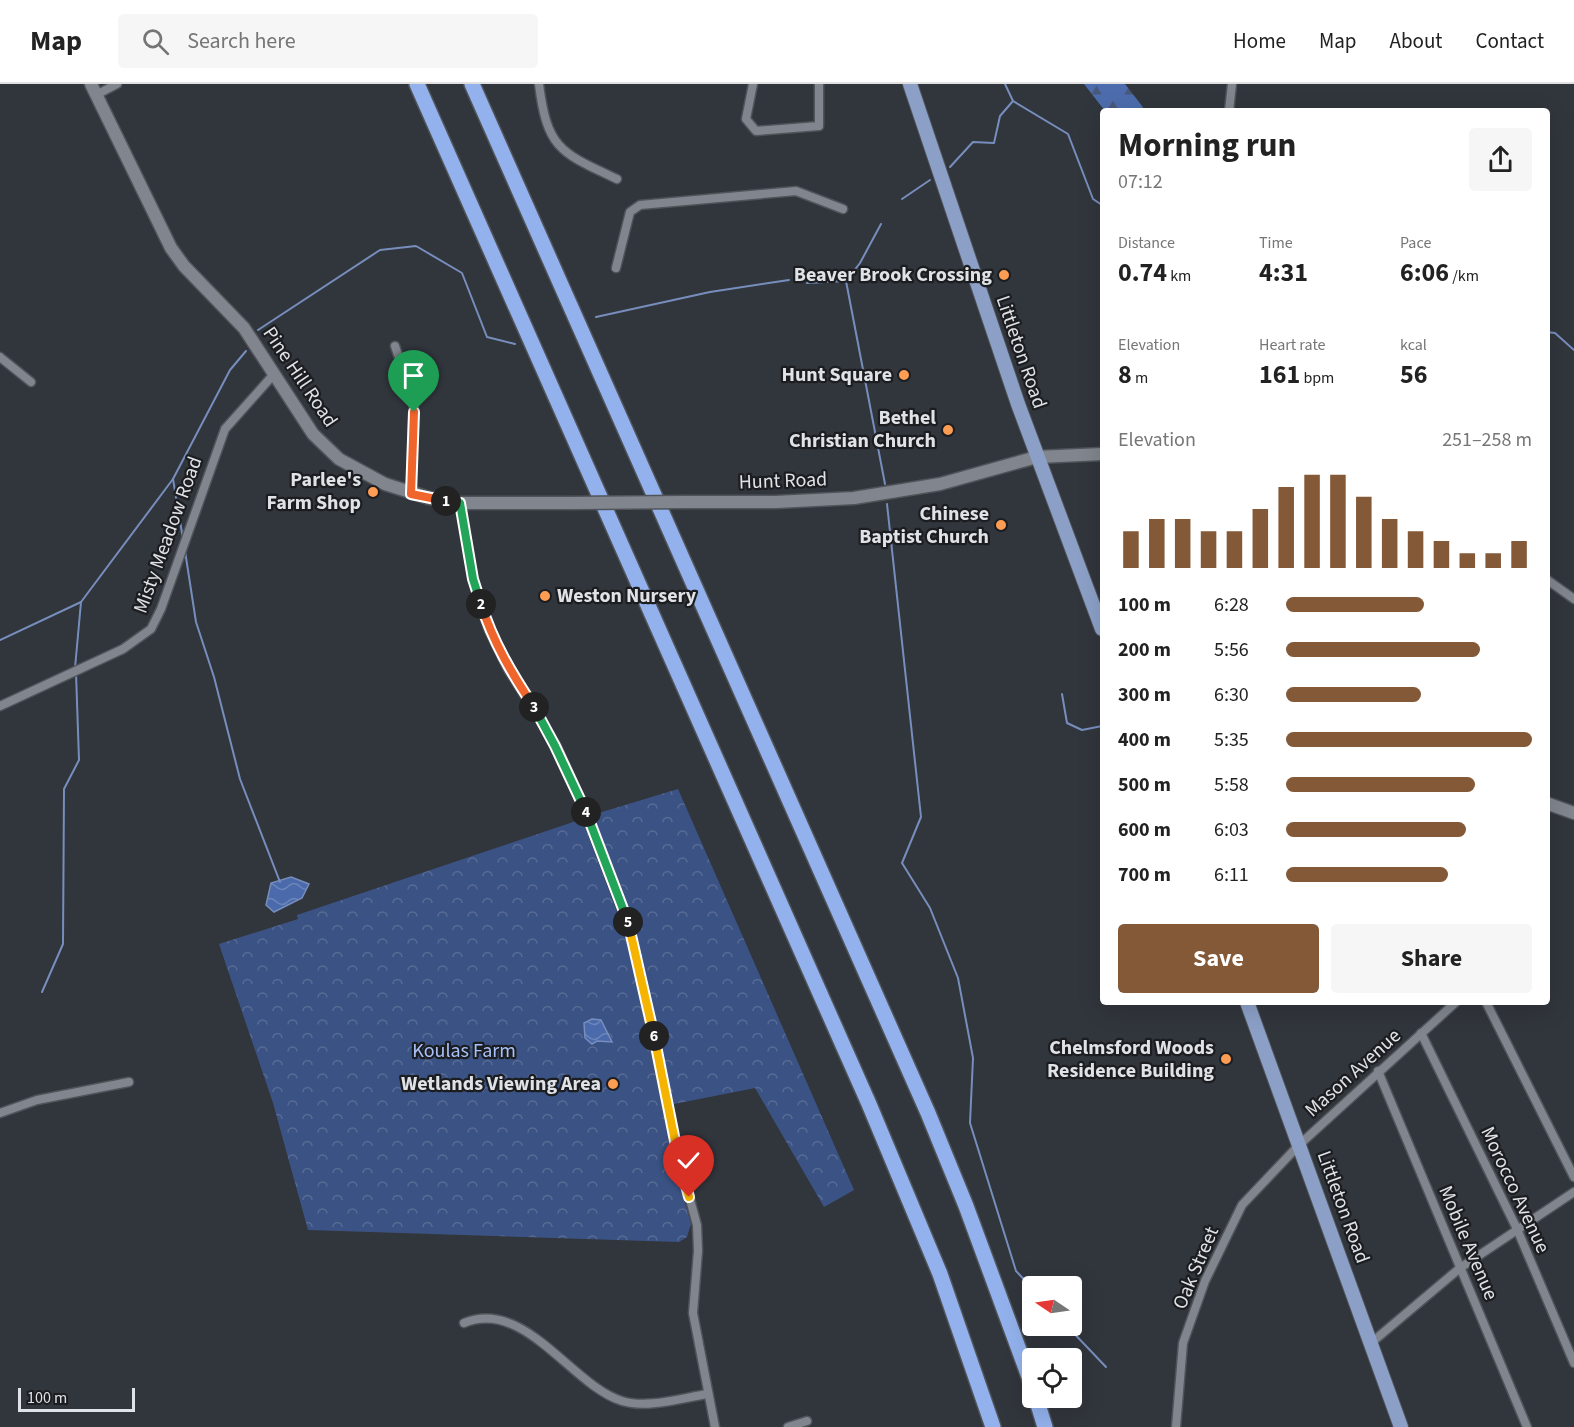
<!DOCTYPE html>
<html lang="en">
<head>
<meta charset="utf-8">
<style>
  :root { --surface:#fff; --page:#f6f6f6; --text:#222; --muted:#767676; --line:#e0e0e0; --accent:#845938 }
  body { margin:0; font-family:"Source Sans 3",sans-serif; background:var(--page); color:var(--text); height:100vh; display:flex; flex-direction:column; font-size:22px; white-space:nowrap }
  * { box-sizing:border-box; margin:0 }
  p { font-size:20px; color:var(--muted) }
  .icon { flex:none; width:33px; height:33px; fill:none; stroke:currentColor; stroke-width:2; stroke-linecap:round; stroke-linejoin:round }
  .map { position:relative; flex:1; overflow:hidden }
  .side { position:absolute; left:1100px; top:24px; width:450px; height:897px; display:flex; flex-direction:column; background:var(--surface); border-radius:6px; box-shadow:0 6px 24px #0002 }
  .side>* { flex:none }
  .needle { width:39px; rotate:283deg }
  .buttons { position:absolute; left:1022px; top:1192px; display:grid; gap:12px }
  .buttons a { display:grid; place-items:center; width:60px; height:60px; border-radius:6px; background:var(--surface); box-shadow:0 6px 24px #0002; font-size:30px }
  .scale { position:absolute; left:18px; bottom:15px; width:117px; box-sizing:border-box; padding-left:6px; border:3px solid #dfe2e6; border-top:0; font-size:16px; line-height:21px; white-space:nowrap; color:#dfe2e6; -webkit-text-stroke:4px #1b1d20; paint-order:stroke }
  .pin { position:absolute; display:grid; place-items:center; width:51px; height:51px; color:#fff; margin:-62px -26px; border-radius:50% 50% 50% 0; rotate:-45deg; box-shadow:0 0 6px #0007 }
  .pin .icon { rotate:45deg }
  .km { position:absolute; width:30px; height:30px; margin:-15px; border-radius:50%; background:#222; color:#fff; font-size:16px; line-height:30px; text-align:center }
  .round { display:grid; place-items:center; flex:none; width:63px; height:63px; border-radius:6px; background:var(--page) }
  .overview { display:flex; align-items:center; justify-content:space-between; height:102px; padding:0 18px }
  h1 { font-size:33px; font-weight:700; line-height:45px }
  .metrics { display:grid; grid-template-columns:repeat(3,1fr); gap:9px; height:102px; padding:6px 18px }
  .metrics div { display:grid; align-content:center }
  .metrics b { font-size:26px; font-weight:700 }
  .metrics small { font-size:16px; font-weight:400 }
  .metrics p { font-size:16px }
  .chart { height:168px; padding:12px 18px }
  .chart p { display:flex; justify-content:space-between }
  .chart svg { width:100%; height:108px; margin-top:6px; stroke:var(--accent); stroke-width:6 }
  .cta { display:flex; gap:12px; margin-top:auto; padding:12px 18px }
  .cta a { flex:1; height:69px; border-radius:6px; background:var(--accent); color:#fff; font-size:24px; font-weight:700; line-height:69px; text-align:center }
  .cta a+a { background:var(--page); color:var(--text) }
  ul { padding:0 18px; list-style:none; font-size:20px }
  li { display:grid; grid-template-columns:96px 72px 1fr; align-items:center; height:45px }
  li i { height:15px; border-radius:8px; background:var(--accent) }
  header { display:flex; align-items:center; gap:36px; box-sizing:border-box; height:84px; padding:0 30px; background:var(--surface); border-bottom:2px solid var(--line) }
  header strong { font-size:28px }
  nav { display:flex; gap:33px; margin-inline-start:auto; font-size:21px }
  .search { width:420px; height:54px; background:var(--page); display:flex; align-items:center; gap:15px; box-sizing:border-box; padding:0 21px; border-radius:6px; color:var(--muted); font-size:22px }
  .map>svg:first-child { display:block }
  .forest { fill:url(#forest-firs) }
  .park { fill:url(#park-crowns) }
  .water { fill:url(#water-waves); stroke:#778ebd; stroke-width:1.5 }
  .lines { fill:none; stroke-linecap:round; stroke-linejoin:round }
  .stream { stroke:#778ebd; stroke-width:2 }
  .street-casing { stroke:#50545a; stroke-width:11 }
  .secondary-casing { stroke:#50545a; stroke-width:15 }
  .primary-casing { stroke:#50545a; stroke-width:16 }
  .highway-casing { stroke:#50545a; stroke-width:18 }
  .street { stroke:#81868e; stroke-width:8 }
  .secondary { stroke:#81868e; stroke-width:12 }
  .primary { stroke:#8ca0c7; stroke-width:14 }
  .highway { stroke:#93b2ed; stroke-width:15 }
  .secondary-bridge-casing { stroke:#50545a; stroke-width:15; stroke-linecap:butt }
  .secondary-bridge { stroke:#81868e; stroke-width:12 }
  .split-1-casing { stroke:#fff; stroke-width:12 }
  .split-2-casing { stroke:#fff; stroke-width:12 }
  .split-3-casing { stroke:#fff; stroke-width:12 }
  .split-4-casing { stroke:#fff; stroke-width:12 }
  .split-5-casing { stroke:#fff; stroke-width:12 }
  .split-6-casing { stroke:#fff; stroke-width:12 }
  .split-7-casing { stroke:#fff; stroke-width:12 }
  .split-8-casing { stroke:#fff; stroke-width:12 }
  .split-1 { stroke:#f0652b; stroke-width:8 }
  .split-2 { stroke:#22a559; stroke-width:8 }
  .split-3 { stroke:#f0652b; stroke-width:8 }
  .split-4 { stroke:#22a559; stroke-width:8 }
  .split-5 { stroke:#22a559; stroke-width:8 }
  .split-6 { stroke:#f5b400; stroke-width:8 }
  .split-7 { stroke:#f5b400; stroke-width:8 }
  .split-8 { stroke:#f5b400; stroke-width:8 }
  .poi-dot { fill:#fc9d53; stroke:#1b1d20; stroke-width:2 }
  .labels { text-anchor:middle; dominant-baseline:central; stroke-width:4.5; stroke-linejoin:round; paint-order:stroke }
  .poi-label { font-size:20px; font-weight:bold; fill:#dfe2e6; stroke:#1b1d20; text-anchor:end }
  .street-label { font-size:20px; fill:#dfe2e6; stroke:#1b1d20 }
  .park-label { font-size:20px; fill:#a7c3fa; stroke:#1b1d20 }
</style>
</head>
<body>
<header>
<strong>Map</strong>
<div class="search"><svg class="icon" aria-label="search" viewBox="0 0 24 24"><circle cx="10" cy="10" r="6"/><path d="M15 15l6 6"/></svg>Search here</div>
<nav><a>Home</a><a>Map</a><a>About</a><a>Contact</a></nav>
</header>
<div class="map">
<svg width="1574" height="1343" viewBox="0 0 1574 1343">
  <defs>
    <pattern id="forest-firs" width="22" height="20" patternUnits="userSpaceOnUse" patternTransform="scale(1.5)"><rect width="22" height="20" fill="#4c6cad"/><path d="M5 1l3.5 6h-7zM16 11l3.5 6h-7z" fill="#485879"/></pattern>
    <pattern id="park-crowns" width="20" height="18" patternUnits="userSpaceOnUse" patternTransform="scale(1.5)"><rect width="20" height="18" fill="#3b5384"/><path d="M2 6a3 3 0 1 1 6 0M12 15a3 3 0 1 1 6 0" fill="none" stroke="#576b95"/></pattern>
    <pattern id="water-waves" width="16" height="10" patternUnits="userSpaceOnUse" patternTransform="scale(1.5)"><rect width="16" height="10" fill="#4a6aab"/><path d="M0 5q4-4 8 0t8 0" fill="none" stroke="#6c86ba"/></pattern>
  </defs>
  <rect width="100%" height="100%" fill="#31353c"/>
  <polygon class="forest" points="1084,0 1125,0 1146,27 1105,27"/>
  <g class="park">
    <polygon points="678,705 854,1106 824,1123 755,1004 674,1020 635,844 592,731"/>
    <polygon points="582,735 625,849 654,973 676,1089 691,1140 687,1153 679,1158 308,1146 273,1019 219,860 298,835 297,831"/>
  </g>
  <g class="water">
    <polygon points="291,793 309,800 302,814 274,828 266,821 271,799"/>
    <polygon points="592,935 601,936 612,958 597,957 592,960 585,954 584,939"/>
  </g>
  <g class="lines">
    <g class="stream">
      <polyline points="1005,0 1013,17 1068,50 1093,115 1102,121"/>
      <polyline points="950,83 973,58 994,59 1000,32 1013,17"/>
      <polyline points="902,115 930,96"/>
      <polyline points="846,197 885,400"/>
      <polyline points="807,199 846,197 860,179 881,140"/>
      <polyline points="596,233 710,208 789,196"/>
      <polyline points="258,246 380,166 416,162 462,189 487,253 515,260"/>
      <polyline points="1546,248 1555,249 1574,266"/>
      <polyline points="173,395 183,455"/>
      <polyline points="887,420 921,733 902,779 930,824 958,894 973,974 970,1039 1016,1187 1032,1204"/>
      <polyline points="185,467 196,538 214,593 240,695 280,798"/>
      <polyline points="0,556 81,518 173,395 230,286 246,267"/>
      <polyline points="75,584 81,518"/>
      <polyline points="1062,610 1067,639 1082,646 1102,642"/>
      <polyline points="42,908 63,860 64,705 79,676 76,589"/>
      <polyline points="1067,1242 1106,1283"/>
    </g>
    <defs>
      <g id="street">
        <path d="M 539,0 C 547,65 561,69 617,95"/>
        <polyline points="753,0 746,35 756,47 819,42 819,0"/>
        <polyline points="96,11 117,0"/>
        <polyline points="1229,27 1232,0"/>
        <polyline points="616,184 630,128 640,121 796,107 843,125"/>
        <polyline points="395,262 414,319 411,410"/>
        <polyline points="0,273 31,298"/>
        <polyline points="460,419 473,495 488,544 508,585 556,661 573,699 615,801 633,857 675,1061 697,1141 698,1167 693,1229 715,1343"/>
        <polyline points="1546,495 1574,515"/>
        <polyline points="0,622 123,565 151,545 161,525 225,345 274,290"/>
        <polyline points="1486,918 1574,1093"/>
        <polyline points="1421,949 1517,1145 1574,1279"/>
        <polyline points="1378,987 1527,1343"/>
        <polyline points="0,1029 37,1016 129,998"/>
        <path d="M 464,1239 C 525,1214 571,1301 622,1317 C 648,1325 681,1314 708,1310"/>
        <polyline points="1371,1259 1460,1184 1574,1108"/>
        <polyline points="788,1343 807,1337"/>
        <polyline points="1176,1343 1183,1259 1205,1197 1242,1121 1299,1061 1456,918"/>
      </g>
      <g id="secondary">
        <polyline points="91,0 171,164 184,182 244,244 313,350 339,375 385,400 429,414 460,419 573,419"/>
        <polyline points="683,418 776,418 854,414 940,400 1037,373 1102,370"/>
        <polyline points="1546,719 1574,729"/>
      </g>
      <g id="primary">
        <polyline points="910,0 1018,320 1102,545"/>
        <polyline points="1247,918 1401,1343"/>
      </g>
      <g id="highway">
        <polyline points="417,0 869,1020 940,1190 993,1343"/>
        <polyline points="472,0 928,1029 966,1122 1032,1301"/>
        <polyline points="1036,1314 1045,1343"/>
      </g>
    </defs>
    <use href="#street" class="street-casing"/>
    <use href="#secondary" class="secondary-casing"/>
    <use href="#primary" class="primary-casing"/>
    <use href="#highway" class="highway-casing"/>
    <use href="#street" class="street"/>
    <use href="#secondary" class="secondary"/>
    <use href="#primary" class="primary"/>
    <use href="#highway" class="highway"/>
    <defs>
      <polyline id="secondary-bridge" points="573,419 683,418"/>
    </defs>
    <use href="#secondary-bridge" class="secondary-bridge-casing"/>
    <use href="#secondary-bridge" class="secondary-bridge"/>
  </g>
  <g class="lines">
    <defs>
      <polyline id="split-1" points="414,328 411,410 446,417"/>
      <polyline id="split-2" points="446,417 460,419 473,495 481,520"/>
      <path id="split-3" d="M 481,520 C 493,558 512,590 534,623"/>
      <polyline id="split-4" points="534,623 555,662 586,728"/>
      <polyline id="split-5" points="586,728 628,838"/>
      <polyline id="split-6" points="628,838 654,952"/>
      <polyline id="split-7" points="654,952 677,1067"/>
      <polyline id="split-8" points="677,1067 689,1113"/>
    </defs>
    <use href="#split-1" class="split-1-casing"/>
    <use href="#split-2" class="split-2-casing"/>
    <use href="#split-3" class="split-3-casing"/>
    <use href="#split-4" class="split-4-casing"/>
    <use href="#split-5" class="split-5-casing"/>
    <use href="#split-6" class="split-6-casing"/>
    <use href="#split-7" class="split-7-casing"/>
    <use href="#split-8" class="split-8-casing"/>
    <use href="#split-1" class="split-1"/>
    <use href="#split-2" class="split-2"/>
    <use href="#split-3" class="split-3"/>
    <use href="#split-4" class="split-4"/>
    <use href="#split-5" class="split-5"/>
    <use href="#split-6" class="split-6"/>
    <use href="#split-7" class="split-7"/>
    <use href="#split-8" class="split-8"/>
  </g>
  <g class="poi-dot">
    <circle cx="1004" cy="191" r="6"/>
    <circle cx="904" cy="291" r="6"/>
    <circle cx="948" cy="346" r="6"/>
    <circle cx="373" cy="408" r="6"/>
    <circle cx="1001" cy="441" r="6"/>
    <circle cx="545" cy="512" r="6"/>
    <circle cx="1226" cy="975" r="6"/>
    <circle cx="613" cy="1000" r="6"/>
  </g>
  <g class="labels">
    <g class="poi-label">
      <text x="992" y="191">Beaver Brook Crossing</text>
      <text x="892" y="291">Hunt Square</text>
      <text x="936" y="334">Bethel<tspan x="936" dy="23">Christian Church</tspan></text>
      <text x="361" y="396">Parlee's<tspan x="361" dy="23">Farm Shop</tspan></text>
      <text x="989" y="430">Chinese<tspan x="989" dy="23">Baptist Church</tspan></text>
      <text x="557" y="512" text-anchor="start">Weston Nursery</text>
      <text x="1214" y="964">Chelmsford Woods<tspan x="1214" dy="23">Residence Building</tspan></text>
      <text x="601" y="1000">Wetlands Viewing Area</text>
    </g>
    <g class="street-label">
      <text transform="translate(1021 268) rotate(71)">Littleton Road</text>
      <text transform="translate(300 293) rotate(56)">Pine Hill Road</text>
      <text transform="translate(783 397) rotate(-2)">Hunt Road</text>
      <text transform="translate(168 451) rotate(-70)">Misty Meadow Road</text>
      <text transform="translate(1353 989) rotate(-42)">Mason Avenue</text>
      <text transform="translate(1515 1106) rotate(65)">Morocco Avenue</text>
      <text transform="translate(1343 1123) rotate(70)">Littleton Road</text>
      <text transform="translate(1468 1159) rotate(67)">Mobile Avenue</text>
      <text transform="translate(1196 1184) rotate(-67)">Oak Street</text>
    </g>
    <g class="park-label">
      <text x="464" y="967">Koulas Farm</text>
    </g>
  </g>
</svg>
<div class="buttons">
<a><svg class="needle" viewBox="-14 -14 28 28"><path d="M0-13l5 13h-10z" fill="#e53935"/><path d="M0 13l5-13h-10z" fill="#767676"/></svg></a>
<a><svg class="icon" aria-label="locate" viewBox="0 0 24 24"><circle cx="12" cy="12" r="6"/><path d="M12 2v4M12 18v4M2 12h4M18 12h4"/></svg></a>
</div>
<div class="scale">100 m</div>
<div class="pin" style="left:414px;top:328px;background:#1e9e55"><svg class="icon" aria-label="arrive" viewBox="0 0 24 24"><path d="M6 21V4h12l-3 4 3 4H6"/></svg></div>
<div class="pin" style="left:689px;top:1113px;background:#d93025"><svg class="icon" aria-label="check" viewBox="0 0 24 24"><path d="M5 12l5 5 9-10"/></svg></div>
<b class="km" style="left:446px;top:417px">1</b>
<b class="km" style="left:481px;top:520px">2</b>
<b class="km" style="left:534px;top:623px">3</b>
<b class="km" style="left:586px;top:728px">4</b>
<b class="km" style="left:628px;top:838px">5</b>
<b class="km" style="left:654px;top:952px">6</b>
<section class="side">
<div class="overview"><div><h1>Morning run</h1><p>07:12</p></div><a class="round"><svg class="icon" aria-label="share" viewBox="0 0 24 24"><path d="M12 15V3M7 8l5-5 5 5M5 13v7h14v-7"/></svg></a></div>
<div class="metrics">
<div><p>Distance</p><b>0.74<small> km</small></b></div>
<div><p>Time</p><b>4:31</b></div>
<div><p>Pace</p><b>6:06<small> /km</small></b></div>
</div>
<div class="metrics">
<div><p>Elevation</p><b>8<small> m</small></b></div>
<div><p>Heart rate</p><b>161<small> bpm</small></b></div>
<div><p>kcal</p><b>56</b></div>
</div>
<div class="chart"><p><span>Elevation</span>251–258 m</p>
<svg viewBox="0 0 160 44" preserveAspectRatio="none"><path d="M5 44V29M15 44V24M25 44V24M35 44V29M45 44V29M55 44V20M65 44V11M75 44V6M85 44V6M95 44V15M105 44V24M115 44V29M125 44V33M135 44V38M145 44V38M155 44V33"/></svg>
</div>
<ul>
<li><b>100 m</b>6:28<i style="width:56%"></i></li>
<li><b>200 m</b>5:56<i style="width:79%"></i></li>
<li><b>300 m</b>6:30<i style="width:55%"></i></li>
<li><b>400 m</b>5:35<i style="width:100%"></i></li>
<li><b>500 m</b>5:58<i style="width:77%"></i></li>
<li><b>600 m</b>6:03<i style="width:73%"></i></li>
<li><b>700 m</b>6:11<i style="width:66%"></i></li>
</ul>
<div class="cta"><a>Save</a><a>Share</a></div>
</section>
</div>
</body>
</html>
